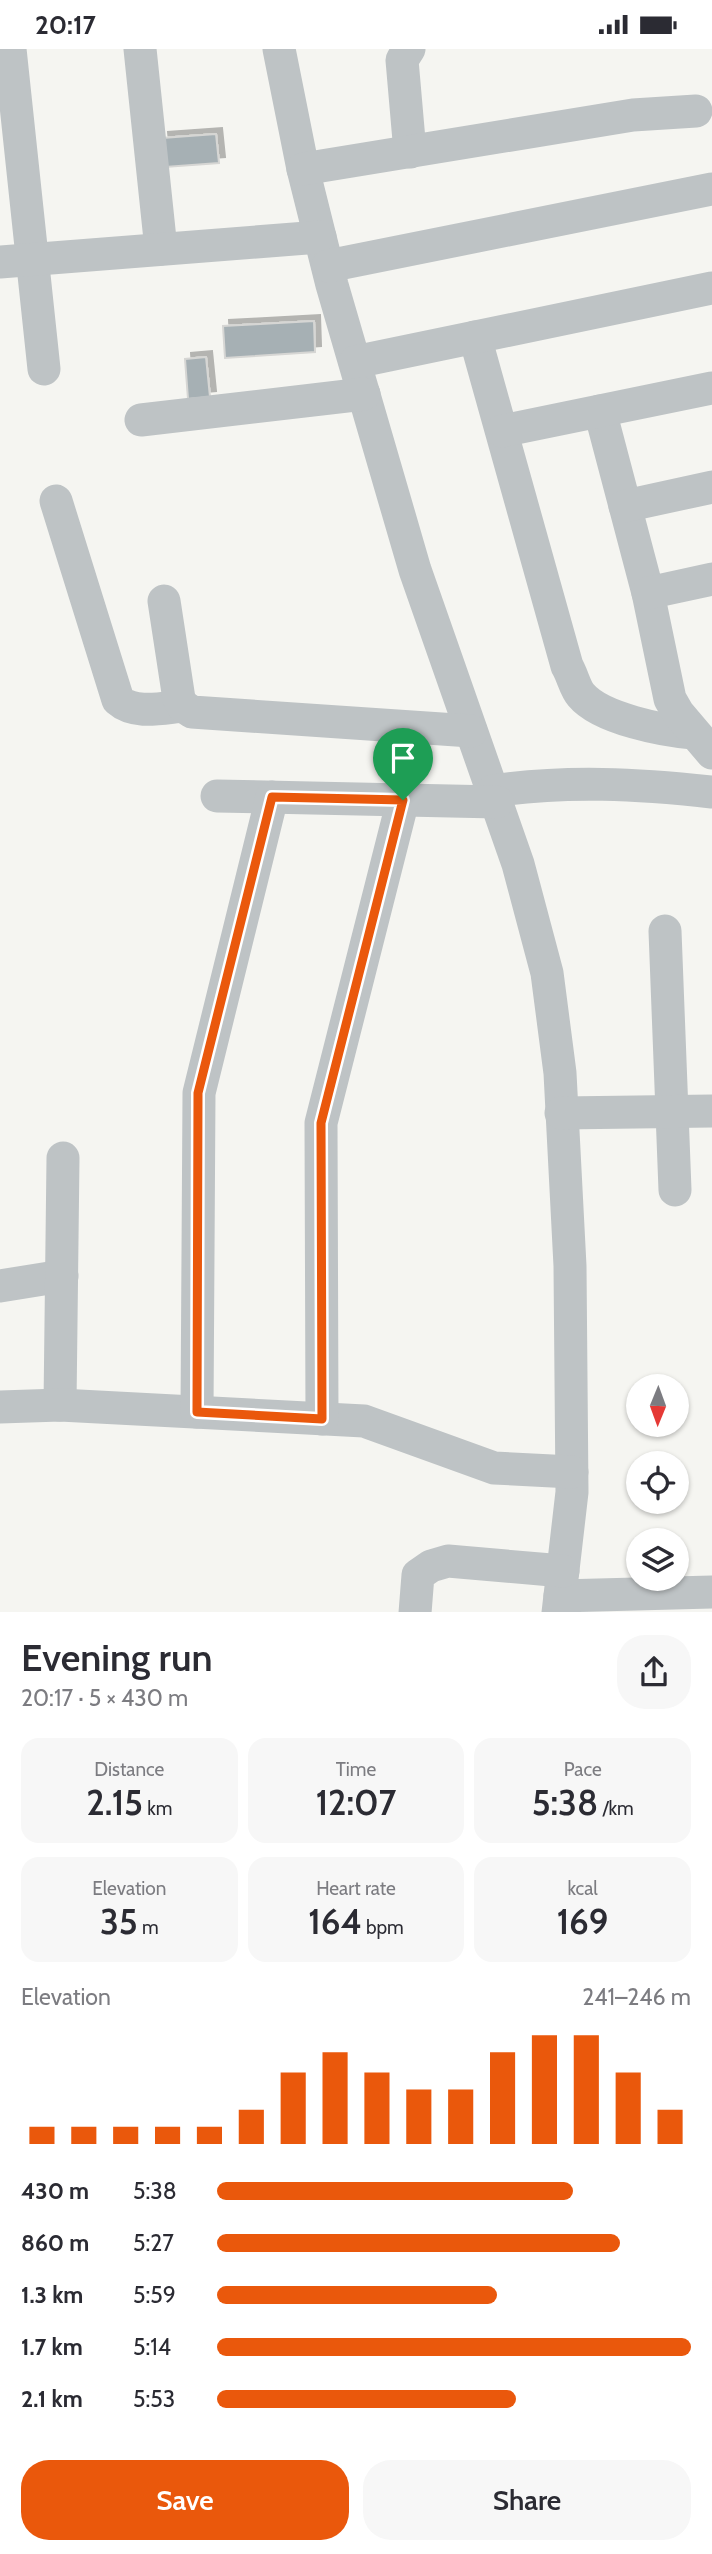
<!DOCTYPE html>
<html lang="en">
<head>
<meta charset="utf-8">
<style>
  :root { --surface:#fff; --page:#f7f7f7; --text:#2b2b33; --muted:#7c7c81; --accent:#ea580c }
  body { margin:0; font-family:Cabin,sans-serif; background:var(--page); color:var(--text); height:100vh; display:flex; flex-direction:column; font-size:26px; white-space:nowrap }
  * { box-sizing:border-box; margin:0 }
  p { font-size:23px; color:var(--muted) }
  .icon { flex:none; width:38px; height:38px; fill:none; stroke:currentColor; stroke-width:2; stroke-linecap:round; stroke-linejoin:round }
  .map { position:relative; height:1563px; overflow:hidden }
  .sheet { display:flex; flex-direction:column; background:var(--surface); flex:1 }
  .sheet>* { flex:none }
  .needle { width:46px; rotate:181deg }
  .buttons { position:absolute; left:626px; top:1325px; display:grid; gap:14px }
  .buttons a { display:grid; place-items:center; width:63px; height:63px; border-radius:50%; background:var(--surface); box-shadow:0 2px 5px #0004; font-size:35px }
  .pin { position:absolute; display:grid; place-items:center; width:60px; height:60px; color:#fff; margin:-72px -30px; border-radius:50% 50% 50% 0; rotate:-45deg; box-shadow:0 0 7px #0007 }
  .pin .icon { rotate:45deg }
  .round { display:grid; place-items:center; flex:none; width:74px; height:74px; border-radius:28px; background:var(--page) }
  .summary { display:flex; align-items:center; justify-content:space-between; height:119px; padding:0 21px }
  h1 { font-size:38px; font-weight:600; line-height:52px }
  .figures { display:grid; grid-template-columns:repeat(3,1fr); gap:10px; height:119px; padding:7px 21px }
  .figures div { display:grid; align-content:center; border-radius:18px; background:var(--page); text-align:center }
  .figures b { font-size:35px; font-weight:600 }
  .figures small { font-size:19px; font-weight:400 }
  .figures p { font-size:19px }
  .chart { height:196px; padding:14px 21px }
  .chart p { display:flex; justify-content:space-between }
  .chart svg { width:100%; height:126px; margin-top:7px; stroke:var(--accent); stroke-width:6 }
  .action { display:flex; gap:14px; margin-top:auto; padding:14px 21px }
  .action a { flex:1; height:80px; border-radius:28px; background:var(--accent); color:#fff; font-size:28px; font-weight:600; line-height:80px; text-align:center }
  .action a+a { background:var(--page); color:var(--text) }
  ul { padding:0 21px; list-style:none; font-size:23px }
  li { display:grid; grid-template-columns:112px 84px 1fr; align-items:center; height:52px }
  li i { height:18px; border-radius:9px; background:var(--accent) }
  .status { display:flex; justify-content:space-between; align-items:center; height:49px; padding:0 35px; background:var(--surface); direction:ltr }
  .status svg { height:19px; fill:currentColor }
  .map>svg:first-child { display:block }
  .building { fill:#a6b0b4; stroke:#d6d6d4; stroke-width:2; filter:url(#shadow) }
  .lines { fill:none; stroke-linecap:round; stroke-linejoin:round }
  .minor { stroke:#bec3c5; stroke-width:33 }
  .route-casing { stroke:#fff; stroke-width:14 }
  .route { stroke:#ea580c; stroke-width:9 }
</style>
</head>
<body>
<div class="status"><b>20:17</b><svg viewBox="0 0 49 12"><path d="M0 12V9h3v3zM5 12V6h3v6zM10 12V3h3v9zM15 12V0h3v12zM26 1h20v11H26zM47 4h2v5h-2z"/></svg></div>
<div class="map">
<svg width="712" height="1564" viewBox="0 0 712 1564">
  <defs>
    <filter id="shadow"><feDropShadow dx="6" dy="-6" stdDeviation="0" flood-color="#0004"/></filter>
  </defs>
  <rect width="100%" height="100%" fill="#f5f5f1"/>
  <g class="building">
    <polygon points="216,85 219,114 165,118 162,89"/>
    <polygon points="314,272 315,303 225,309 223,277"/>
    <polygon points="206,308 210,348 188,350 185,310"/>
  </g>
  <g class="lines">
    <g class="minor">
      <polyline points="10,0 44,320"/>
      <polyline points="140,0 161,200"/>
      <polyline points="279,0 303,120 332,236 415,521 518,815 547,924 560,1024 570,1217 572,1443 558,1564"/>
      <polyline points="409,0 402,11 410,103"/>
      <polyline points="303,120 633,66 696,62"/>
      <polyline points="0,213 320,188"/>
      <polyline points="328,217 712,140"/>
      <path d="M 475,288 L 567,617 C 572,625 575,639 581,646 C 601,670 665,682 693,684"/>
      <polyline points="355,313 712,239"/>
      <polyline points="600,362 648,544 670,650 678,664 712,704"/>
      <polyline points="141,371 364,345"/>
      <polyline points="502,382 712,339"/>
      <path d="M 56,452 L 118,651 C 135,666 162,659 183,657"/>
      <polyline points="625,457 712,438"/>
      <polyline points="648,544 712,530"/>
      <polyline points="164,552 179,650 183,657 192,663 471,682"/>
      <path d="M 493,742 C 566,731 639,735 712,743"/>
      <polyline points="217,747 497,753"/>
      <polyline points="665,882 675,1141"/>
      <polyline points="561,1064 712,1062"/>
      <polyline points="0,1237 62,1227"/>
      <polyline points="60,1356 63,1109"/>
      <polyline points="0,1358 60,1356 364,1372 494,1419 572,1423"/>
      <polyline points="197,1363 199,1044 272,748"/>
      <polyline points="322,1370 321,1074 403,751"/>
      <polyline points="560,1547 712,1543"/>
      <polyline points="415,1564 418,1526 431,1517 448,1512 563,1522"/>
    </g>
  </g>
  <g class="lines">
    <defs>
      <polygon id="route" points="272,748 403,751 321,1074 322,1370 197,1363 198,1044"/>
    </defs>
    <use href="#route" class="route-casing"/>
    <use href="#route" class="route"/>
  </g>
</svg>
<div class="buttons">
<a><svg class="needle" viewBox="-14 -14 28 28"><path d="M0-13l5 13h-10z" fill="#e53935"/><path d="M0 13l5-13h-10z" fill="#7c7c81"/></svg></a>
<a><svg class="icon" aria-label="locate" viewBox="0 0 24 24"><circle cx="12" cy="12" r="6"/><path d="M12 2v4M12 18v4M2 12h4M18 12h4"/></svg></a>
<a><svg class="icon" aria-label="layers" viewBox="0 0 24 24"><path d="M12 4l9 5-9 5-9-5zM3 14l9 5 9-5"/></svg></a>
</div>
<div class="pin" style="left:403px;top:751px;background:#1e9e55"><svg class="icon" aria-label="arrive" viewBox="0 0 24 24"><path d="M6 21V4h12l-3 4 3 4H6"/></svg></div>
</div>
<section class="sheet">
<div class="summary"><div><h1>Evening run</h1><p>20:17 · 5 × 430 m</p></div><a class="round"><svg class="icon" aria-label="share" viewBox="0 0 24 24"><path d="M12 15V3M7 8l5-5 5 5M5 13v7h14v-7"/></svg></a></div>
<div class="figures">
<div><p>Distance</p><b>2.15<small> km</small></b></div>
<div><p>Time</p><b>12:07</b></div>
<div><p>Pace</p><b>5:38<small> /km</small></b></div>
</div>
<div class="figures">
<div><p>Elevation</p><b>35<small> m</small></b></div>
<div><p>Heart rate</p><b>164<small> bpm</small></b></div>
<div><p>kcal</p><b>169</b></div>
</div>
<div class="chart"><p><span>Elevation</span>241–246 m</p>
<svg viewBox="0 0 160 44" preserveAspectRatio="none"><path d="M5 44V38M15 44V38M25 44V38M35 44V38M45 44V38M55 44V32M65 44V19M75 44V12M85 44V19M95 44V25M105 44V25M115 44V12M125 44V6M135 44V6M145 44V19M155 44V32"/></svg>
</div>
<ul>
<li><b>430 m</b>5:38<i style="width:75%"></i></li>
<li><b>860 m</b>5:27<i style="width:85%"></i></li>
<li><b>1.3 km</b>5:59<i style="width:59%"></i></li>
<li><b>1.7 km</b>5:14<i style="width:100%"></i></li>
<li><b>2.1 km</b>5:53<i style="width:63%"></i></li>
</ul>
<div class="action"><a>Save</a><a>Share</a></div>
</section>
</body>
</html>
